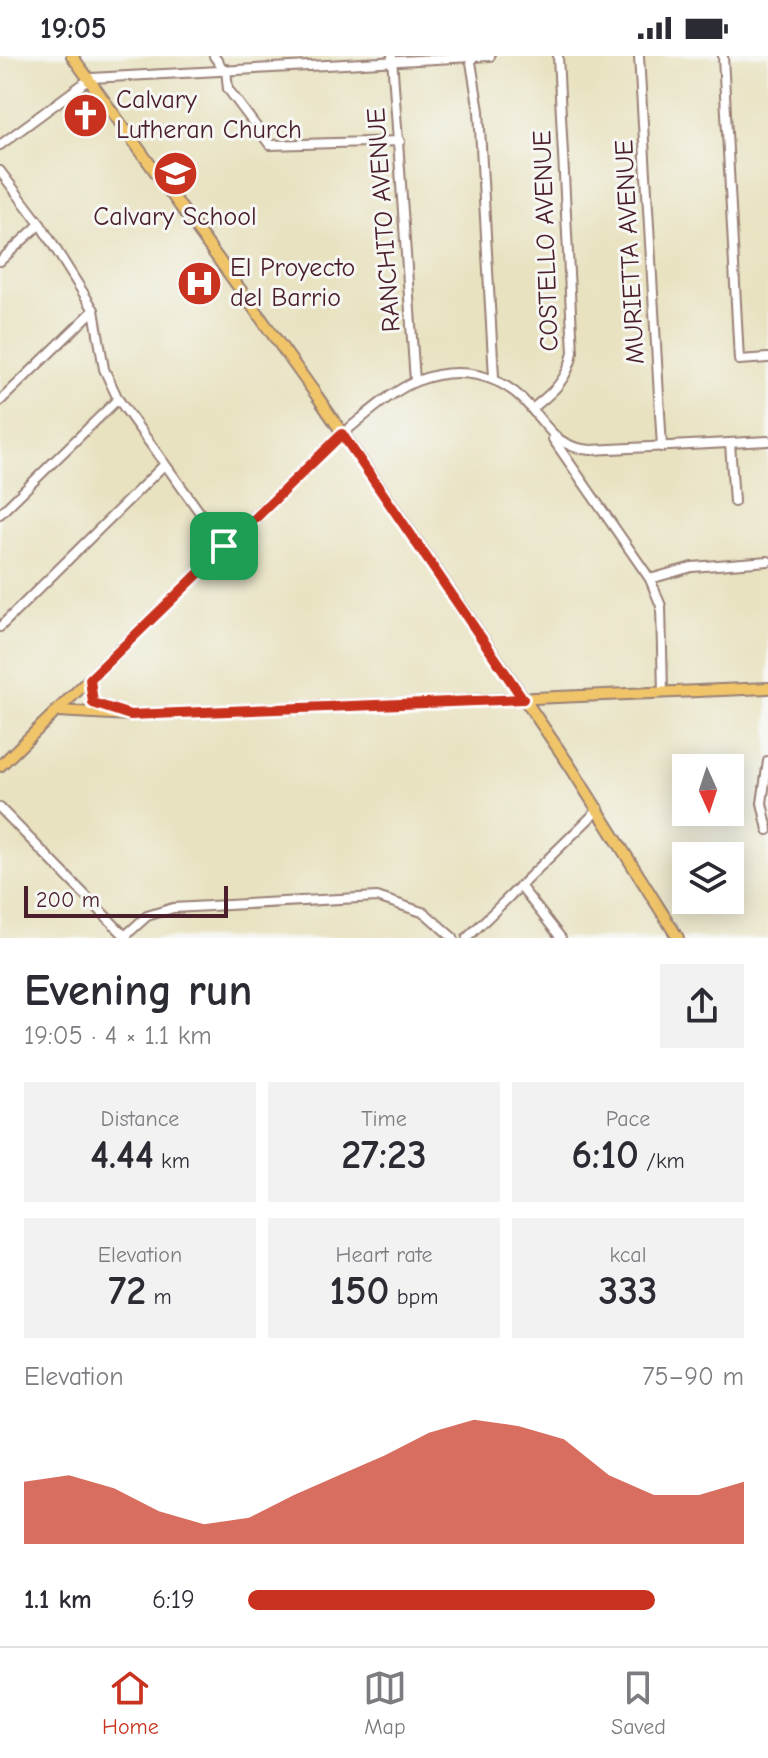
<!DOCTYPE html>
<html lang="en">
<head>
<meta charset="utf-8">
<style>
  :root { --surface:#fff; --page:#f2f2f3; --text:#2b2b33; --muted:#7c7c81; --line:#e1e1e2; --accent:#c8321e }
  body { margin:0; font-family:"Comic Neue",sans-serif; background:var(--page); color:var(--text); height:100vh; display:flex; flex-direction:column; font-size:30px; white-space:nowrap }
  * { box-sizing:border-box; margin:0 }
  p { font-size:26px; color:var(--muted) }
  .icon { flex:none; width:44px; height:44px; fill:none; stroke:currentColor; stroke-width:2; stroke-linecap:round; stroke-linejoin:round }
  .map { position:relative; height:882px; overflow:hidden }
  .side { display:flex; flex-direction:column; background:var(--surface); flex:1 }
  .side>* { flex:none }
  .needle { width:52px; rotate:177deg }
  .tools { position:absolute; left:672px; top:698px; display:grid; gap:16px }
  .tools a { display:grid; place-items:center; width:72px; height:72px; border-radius:0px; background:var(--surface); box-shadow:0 4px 20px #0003; font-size:40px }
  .scale { position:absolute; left:24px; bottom:20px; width:204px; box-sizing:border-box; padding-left:8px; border:4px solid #4a1f2b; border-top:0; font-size:22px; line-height:28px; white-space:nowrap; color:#4a1f2b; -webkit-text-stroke:6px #f6f6f2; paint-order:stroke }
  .pin { position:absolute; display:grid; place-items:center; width:68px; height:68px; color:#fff; margin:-34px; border-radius:16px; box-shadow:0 4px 12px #0006 }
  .round { display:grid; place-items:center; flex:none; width:84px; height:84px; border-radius:0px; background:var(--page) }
  .summary { display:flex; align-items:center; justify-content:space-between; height:136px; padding:0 24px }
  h1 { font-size:44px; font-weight:600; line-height:60px }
  .metrics { display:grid; grid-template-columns:repeat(3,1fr); gap:12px; height:136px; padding:8px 24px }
  .metrics div { display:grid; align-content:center; border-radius:0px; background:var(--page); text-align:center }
  .metrics b { font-size:40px; font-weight:600 }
  .metrics small { font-size:22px; font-weight:400 }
  .metrics p { font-size:22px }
  .chart { height:224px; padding:16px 24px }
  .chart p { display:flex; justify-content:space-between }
  .chart svg { width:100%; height:144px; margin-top:8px; fill:var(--accent); opacity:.7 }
  ul { padding:0 24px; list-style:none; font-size:26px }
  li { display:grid; grid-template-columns:128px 96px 1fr; align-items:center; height:60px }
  li i { height:20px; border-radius:10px; background:var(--accent) }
  .status { display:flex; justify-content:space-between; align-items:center; height:56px; padding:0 40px; background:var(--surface); direction:ltr }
  .status svg { height:22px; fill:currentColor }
  .dock { display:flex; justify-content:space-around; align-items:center; height:112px; border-top:2px solid var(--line); background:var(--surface); font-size:22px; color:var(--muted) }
  .dock a { display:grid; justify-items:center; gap:4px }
  .dock .on { color:var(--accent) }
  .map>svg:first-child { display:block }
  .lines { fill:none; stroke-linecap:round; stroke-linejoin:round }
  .minor-casing { stroke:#998076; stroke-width:12 }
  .major-casing { stroke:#998076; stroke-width:14 }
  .minor { stroke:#fff; stroke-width:8 }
  .major { stroke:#f0c469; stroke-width:10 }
  .route-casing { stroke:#fff; stroke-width:16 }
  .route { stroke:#c8321e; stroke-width:10 }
  .labels { text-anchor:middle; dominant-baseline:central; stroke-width:6; stroke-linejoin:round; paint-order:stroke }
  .poi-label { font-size:26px; fill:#4a1f2b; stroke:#f6f6f2; text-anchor:start }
  .street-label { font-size:26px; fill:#4a1f2b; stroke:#f6f6f2 }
</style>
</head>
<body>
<div class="status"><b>19:05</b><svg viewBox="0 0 49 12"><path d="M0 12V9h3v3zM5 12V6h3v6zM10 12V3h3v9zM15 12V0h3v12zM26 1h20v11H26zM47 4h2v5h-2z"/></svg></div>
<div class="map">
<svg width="768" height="882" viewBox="0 0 768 882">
  <rect width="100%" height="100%" fill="#f6f6f2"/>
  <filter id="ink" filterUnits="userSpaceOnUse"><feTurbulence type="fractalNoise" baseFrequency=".0125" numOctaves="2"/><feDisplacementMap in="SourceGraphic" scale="16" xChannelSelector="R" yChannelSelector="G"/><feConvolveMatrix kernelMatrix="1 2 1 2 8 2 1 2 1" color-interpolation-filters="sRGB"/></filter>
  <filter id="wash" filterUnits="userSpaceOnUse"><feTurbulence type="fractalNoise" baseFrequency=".006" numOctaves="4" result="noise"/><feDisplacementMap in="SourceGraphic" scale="32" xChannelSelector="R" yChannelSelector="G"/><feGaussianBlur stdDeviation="1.8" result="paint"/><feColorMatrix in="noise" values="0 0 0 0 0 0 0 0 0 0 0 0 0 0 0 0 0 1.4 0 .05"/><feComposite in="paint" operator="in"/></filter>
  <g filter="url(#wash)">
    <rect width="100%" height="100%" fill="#e8e2c0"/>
  </g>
  <g filter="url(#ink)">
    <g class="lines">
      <defs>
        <g id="minor">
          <polyline points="214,0 223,13"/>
          <polyline points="470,0 479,55 494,321"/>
          <polyline points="639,0 662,391"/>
          <polyline points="723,0 739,304 768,302"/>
          <polyline points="392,1 415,325"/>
          <polyline points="226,13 228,33 270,89 400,85"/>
          <polyline points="0,89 91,22 490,0"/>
          <polyline points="0,115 40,168 94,254 104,313 118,343 224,490"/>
          <polyline points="0,205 40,168"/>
          <polyline points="0,345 94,254"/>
          <path d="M 532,353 C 553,336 568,324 573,296 L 558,0"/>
          <path d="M 342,378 C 364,361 391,335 417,325 C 458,309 501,317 529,350 C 549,373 558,392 591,394 L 768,385"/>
          <polyline points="553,383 650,523 661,550 663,637"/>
          <polyline points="730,387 734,446"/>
          <polyline points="0,458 118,343"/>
          <polyline points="650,523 692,511 768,505"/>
          <polyline points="0,571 164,409"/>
          <polyline points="768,705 762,747 768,774"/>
          <polyline points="0,752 127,882"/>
          <polyline points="520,830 561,882"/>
          <polyline points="125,880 147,860 173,852 377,841 425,857 453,882"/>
          <polyline points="467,882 599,753"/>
        </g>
        <g id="major">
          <polyline points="72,0 317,340 570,710 678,882"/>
          <polyline points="90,623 93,647 129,659"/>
          <polyline points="57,655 130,659 768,632"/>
          <polyline points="0,710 342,378"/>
        </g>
      </defs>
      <use href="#minor" class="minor-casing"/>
      <use href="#major" class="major-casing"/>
      <use href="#minor" class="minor"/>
      <use href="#major" class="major"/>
    </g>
  </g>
  <g class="lines" filter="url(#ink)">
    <defs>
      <polygon id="route" points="342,378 523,643 130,659 93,647 90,623"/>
    </defs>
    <use href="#route" class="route-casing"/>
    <use href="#route" class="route"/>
  </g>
  <defs>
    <symbol id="church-disc" viewBox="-11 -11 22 22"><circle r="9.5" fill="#c8321e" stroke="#f6f6f2"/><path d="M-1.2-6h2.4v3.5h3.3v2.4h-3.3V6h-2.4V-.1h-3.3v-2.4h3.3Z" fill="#fff"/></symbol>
    <symbol id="school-disc" viewBox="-11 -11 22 22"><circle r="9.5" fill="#c8321e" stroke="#f6f6f2"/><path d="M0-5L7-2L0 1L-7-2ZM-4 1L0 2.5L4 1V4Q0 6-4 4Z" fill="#fff"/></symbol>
    <symbol id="hospital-disc" viewBox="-11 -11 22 22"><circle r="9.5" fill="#c8321e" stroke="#f6f6f2"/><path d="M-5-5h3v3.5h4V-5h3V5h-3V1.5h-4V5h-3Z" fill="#fff"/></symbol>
  </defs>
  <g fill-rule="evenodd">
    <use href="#church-disc" x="60" y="34" width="51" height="51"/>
    <use href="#school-disc" x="150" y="92" width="51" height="51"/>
    <use href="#hospital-disc" x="174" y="202" width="51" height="51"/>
  </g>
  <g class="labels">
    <g class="poi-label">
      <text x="116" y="44">Calvary<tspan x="116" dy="30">Lutheran Church</tspan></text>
      <text x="175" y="161" text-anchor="middle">Calvary School</text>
      <text x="230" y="212">El Proyecto<tspan x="230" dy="30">del Barrio</tspan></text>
    </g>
    <g class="street-label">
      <text transform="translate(384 164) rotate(-94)">RANCHITO AVENUE</text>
      <text transform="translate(546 185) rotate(-92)">COSTELLO AVENUE</text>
      <text transform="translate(630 196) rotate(-93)">MURIETTA AVENUE</text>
    </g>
  </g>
</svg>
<div class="tools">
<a><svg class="needle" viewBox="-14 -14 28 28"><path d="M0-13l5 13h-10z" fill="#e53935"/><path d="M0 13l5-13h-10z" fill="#7c7c81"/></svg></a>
<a><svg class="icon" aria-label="layers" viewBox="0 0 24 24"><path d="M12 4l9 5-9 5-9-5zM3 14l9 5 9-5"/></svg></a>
</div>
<div class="scale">200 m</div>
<div class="pin" style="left:224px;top:490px;background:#1e9e55"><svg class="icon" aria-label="arrive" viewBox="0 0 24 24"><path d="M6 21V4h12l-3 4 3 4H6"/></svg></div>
</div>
<section class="side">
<div class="summary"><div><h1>Evening run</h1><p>19:05 · 4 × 1.1 km</p></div><a class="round"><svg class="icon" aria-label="share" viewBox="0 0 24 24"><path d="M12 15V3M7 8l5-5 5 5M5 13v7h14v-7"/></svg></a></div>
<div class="metrics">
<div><p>Distance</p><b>4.44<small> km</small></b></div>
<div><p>Time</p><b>27:23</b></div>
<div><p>Pace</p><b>6:10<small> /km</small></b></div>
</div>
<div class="metrics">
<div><p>Elevation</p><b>72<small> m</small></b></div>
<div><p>Heart rate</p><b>150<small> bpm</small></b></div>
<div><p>kcal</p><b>333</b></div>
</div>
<div class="chart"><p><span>Elevation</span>75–90 m</p>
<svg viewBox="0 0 160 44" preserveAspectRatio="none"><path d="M0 44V25L10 23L20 27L30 34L40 38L50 36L60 29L70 23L80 17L90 10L100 6L110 8L120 12L130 23L140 29L150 29L160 25V44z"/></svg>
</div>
<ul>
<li><b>1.1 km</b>6:19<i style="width:82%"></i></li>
</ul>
</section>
<nav class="dock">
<a class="on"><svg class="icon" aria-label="home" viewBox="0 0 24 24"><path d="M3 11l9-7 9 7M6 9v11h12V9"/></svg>Home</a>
<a><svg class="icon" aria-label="map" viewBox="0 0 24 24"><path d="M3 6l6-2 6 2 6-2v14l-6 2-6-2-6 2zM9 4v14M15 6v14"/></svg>Map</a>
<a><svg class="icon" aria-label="saved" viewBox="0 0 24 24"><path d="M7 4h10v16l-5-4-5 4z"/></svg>Saved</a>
</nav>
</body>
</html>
